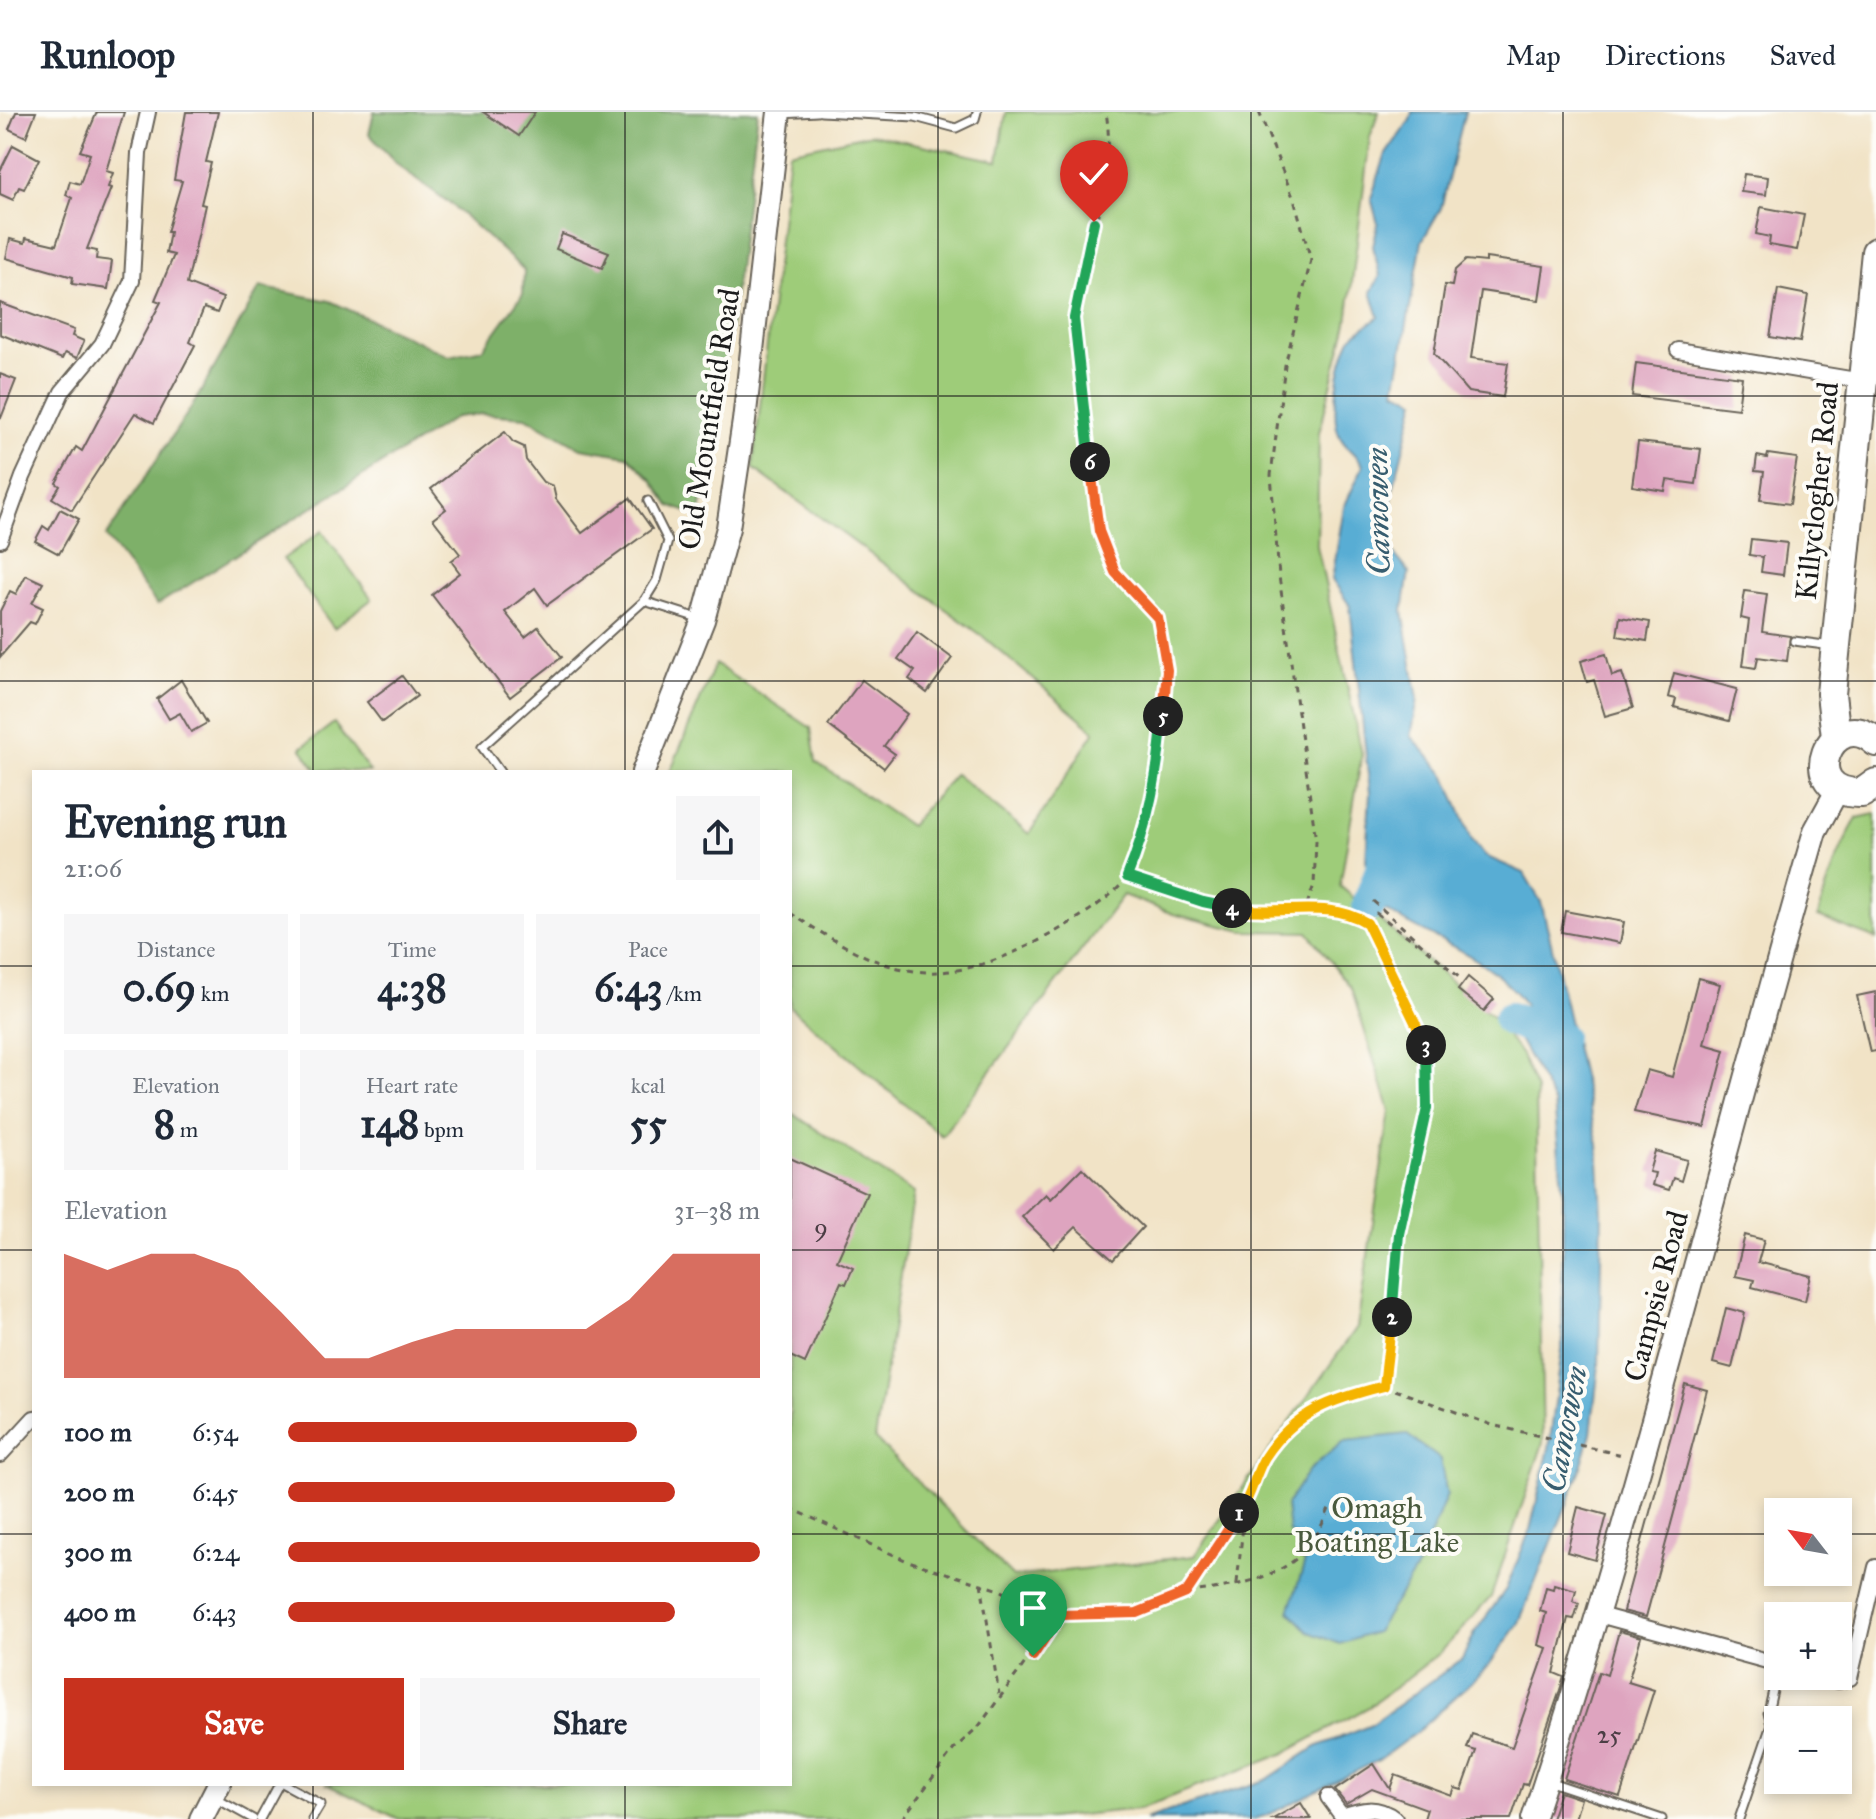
<!DOCTYPE html>
<html lang="en">
<head>
<meta charset="utf-8">
<style>
  :root { --surface:#fff; --page:#f6f6f7; --text:#1f2937; --muted:#747a83; --line:#e0e1e3; --accent:#c8321e }
  body { margin:0; font-family:"IM FELL Great Primer",serif; background:var(--page); color:var(--text); height:100vh; display:flex; flex-direction:column; font-size:30px; white-space:nowrap }
  * { box-sizing:border-box; margin:0 }
  p { font-size:26px; color:var(--muted) }
  .icon { flex:none; width:44px; height:44px; fill:none; stroke:currentColor; stroke-width:2; stroke-linecap:round; stroke-linejoin:round }
  .map { position:relative; flex:1; overflow:hidden }
  .details { position:absolute; left:32px; top:658px; width:760px; height:1016px; display:flex; flex-direction:column; background:var(--surface); border-radius:0px; box-shadow:0 4px 12px #0003 }
  .details>* { flex:none }
  .needle { width:52px; rotate:301deg }
  .buttons { position:absolute; left:1764px; top:1386px; display:grid; gap:16px }
  .buttons a { display:grid; place-items:center; width:88px; height:88px; border-radius:0px; background:var(--surface); box-shadow:0 4px 12px #0003; font-size:40px }
  .pin { position:absolute; display:grid; place-items:center; width:68px; height:68px; color:#fff; margin:-82px -34px; border-radius:50% 50% 50% 0; rotate:-45deg; box-shadow:0 0 8px #0007 }
  .pin .icon { rotate:45deg }
  .km { position:absolute; width:40px; height:40px; margin:-20px; border-radius:50%; background:#222; color:#fff; font-size:22px; line-height:40px; text-align:center }
  .round { display:grid; place-items:center; flex:none; width:84px; height:84px; border-radius:0px; background:var(--page) }
  .head { display:flex; align-items:center; justify-content:space-between; height:136px; padding:0 32px }
  h1 { font-size:44px; font-weight:700; line-height:60px }
  .metrics { display:grid; grid-template-columns:repeat(3,1fr); gap:12px; height:136px; padding:8px 32px }
  .metrics div { display:grid; align-content:center; border-radius:0px; background:var(--page); text-align:center }
  .metrics b { font-size:40px; font-weight:700 }
  .metrics small { font-size:22px; font-weight:400 }
  .metrics p { font-size:22px }
  .chart { height:224px; padding:16px 32px }
  .chart p { display:flex; justify-content:space-between }
  .chart svg { width:100%; height:144px; margin-top:8px; fill:var(--accent); opacity:.7 }
  .cta { display:flex; gap:16px; margin-top:auto; padding:16px 32px }
  .cta a { flex:1; height:92px; border-radius:0px; background:var(--accent); color:#fff; font-size:32px; font-weight:700; line-height:92px; text-align:center }
  .cta a+a { background:var(--page); color:var(--text) }
  ul { padding:0 32px; list-style:none; font-size:26px }
  li { display:grid; grid-template-columns:128px 96px 1fr; align-items:center; height:60px }
  li i { height:20px; border-radius:10px; background:var(--accent) }
  header { display:flex; align-items:center; gap:48px; box-sizing:border-box; height:112px; padding:0 40px; background:var(--surface); border-bottom:2px solid var(--line) }
  header strong { font-size:38px }
  nav { display:flex; gap:44px; margin-inline-start:auto; font-size:28px }
  .map>svg:first-child { display:block }
  .green { fill:#9ecc79; stroke:#5d744a; stroke-width:2 }
  .forest { fill:#7eb069; stroke:#4d6642; stroke-width:2 }
  .water { fill:#58add4; stroke:#3a6478; stroke-width:2 }
  .lines { fill:none; stroke-linecap:round; stroke-linejoin:round }
  .river { stroke:#58add4; stroke-width:34 }
  .building { fill:#dea4bf }
  .lane-casing { stroke:#676258; stroke-width:11 }
  .street-casing { stroke:#676258; stroke-width:18 }
  .secondary-casing { stroke:#676258; stroke-width:26 }
  .highway-casing { stroke:#676258; stroke-width:32 }
  .path { stroke:#676258; stroke-width:3; stroke-dasharray:6 6; stroke-linecap:butt }
  .lane { stroke:#fff; stroke-width:7 }
  .street { stroke:#fff; stroke-width:14 }
  .secondary { stroke:#fff; stroke-width:22 }
  .highway { stroke:#fff; stroke-width:28 }
  .split-1-casing { stroke:#fff; stroke-width:16 }
  .split-2-casing { stroke:#fff; stroke-width:16 }
  .split-3-casing { stroke:#fff; stroke-width:16 }
  .split-4-casing { stroke:#fff; stroke-width:16 }
  .split-5-casing { stroke:#fff; stroke-width:16 }
  .split-6-casing { stroke:#fff; stroke-width:16 }
  .split-7-casing { stroke:#fff; stroke-width:16 }
  .split-1 { stroke:#f0652b; stroke-width:10 }
  .split-2 { stroke:#f5b400; stroke-width:10 }
  .split-3 { stroke:#22a559; stroke-width:10 }
  .split-4 { stroke:#f5b400; stroke-width:10 }
  .split-5 { stroke:#22a559; stroke-width:10 }
  .split-6 { stroke:#f0652b; stroke-width:10 }
  .split-7 { stroke:#22a559; stroke-width:10 }
  .grid { fill:none; stroke:#1c1c1c; stroke-width:2; stroke-opacity:0.55 }
  .labels { text-anchor:middle; dominant-baseline:central; stroke-width:8; stroke-linejoin:round; paint-order:stroke }
  .number-label { font-size:26px; fill:#4c3e45 }
  .street-label { font-size:30px; fill:#1c1c1c; stroke:#fdfcf7 }
  .park-label { font-size:30px; fill:#4a5a3d; stroke:#fdfcf7 }
  .water-label { font-size:32px; font-style:italic; fill:#375d6f; stroke:#fdfcf7 }
</style>
</head>
<body>
<header>
<strong>Runloop</strong>
<nav><a>Map</a><a>Directions</a><a>Saved</a></nav>
</header>
<div class="map">
<svg width="1876" height="1707" viewBox="0 0 1876 1707">
  <rect width="100%" height="100%" fill="#fdfcf7"/>
  <filter id="ink" filterUnits="userSpaceOnUse"><feTurbulence type="fractalNoise" baseFrequency=".0125" numOctaves="2"/><feDisplacementMap in="SourceGraphic" scale="16" xChannelSelector="R" yChannelSelector="G"/><feConvolveMatrix kernelMatrix="1 2 1 2 8 2 1 2 1" color-interpolation-filters="sRGB"/></filter>
  <filter id="wash" filterUnits="userSpaceOnUse"><feTurbulence type="fractalNoise" baseFrequency=".006" numOctaves="4" result="noise"/><feDisplacementMap in="SourceGraphic" scale="32" xChannelSelector="R" yChannelSelector="G"/><feGaussianBlur stdDeviation="1.8" result="paint"/><feColorMatrix in="noise" values="0 0 0 0 0 0 0 0 0 0 0 0 0 0 0 0 0 1.4 0 .05"/><feComposite in="paint" operator="in"/></filter>
  <g filter="url(#wash)">
    <rect width="100%" height="100%" fill="#f1e3c6"/>
    <g class="green">
      <polygon points="1006,0 1379,0 1370,25 1347,211 1319,321 1317,434 1362,642 1340,774 1494,906 1521,943 1536,978 1543,1331 1491,1485 1440,1541 1369,1595 1283,1642 1139,1697 1040,1707 399,1707 326,1672 790,1672 790,1000 914,1081 875,1327 1013,1465 1194,1444 1357,1215 1390,999 1351,876 1308,820 1243,819 1173,802 1123,783 942,1024 790,895 790,660 670,660 715,552 811,616 816,650 910,714 955,662 1029,722 1095,619 981,523 753,356 789,40 871,22 998,49"/>
      <polygon points="322,419 372,487 334,516 283,447"/>
      <polygon points="334,611 370,660 317,658 301,636"/>
      <path d="M 1875,702 L 1876,702 L 1876,827 L 1818,805 C 1827,768 1838,739 1857,706 Z"/>
    </g>
    <polygon class="forest" points="374,0 758,0 716,328 699,404 670,394 652,368 628,344 581,336 526,305 483,302 456,305 157,493 106,425 196,288 260,175 330,189 449,244 483,237 523,182 524,158 452,93 399,54 369,22"/>
    <g class="water">
      <path d="M 1412,0 L 1465,0 L 1441,96 L 1422,129 L 1395,278 L 1416,288 L 1392,381 L 1390,437 L 1409,460 L 1403,499 L 1418,587 L 1411,624 L 1446,664 L 1472,728 L 1485,744 L 1524,761 L 1541,790 L 1549,822 L 1598,1032 L 1602,1101 L 1599,1253 L 1591,1321 L 1578,1365 L 1518,1513 L 1486,1557 L 1418,1619 L 1379,1648 L 1268,1703 L 1253,1707 L 1145,1707 L 1266,1668 L 1316,1635 L 1369,1614 L 1462,1547 L 1476,1519 L 1506,1477 L 1530,1418 L 1549,1336 L 1562,1238 L 1563,1084 L 1554,991 L 1515,920 L 1525,893 C 1490,841 1426,827 1376,792 L 1366,748 L 1370,681 L 1350,494 L 1332,467 L 1344,395 L 1363,354 C 1358,341 1346,337 1340,325 C 1329,303 1340,250 1350,228 C 1354,220 1371,212 1379,205 L 1371,180 L 1380,164 L 1373,134 L 1378,112 L 1371,86 L 1386,42 L 1410,8 Z"/>
      <polygon points="1406,1322 1440,1347 1447,1383 1417,1456 1376,1520 1340,1532 1309,1520 1289,1499 1311,1432 1289,1421 1286,1393 1309,1358 1344,1329"/>
    </g>
    <g class="lines">
      <g class="river">
        <polyline points="1369,793 1390,736"/>
        <polyline points="1510,907 1559,925"/>
      </g>
    </g>
    <g id="blocks">
      <g class="building">
        <polygon points="16,0 36,0 26,25 9,17"/>
        <polygon points="97,0 124,0 106,59 113,61 108,75 111,76 87,137 97,139 96,147 112,149 108,177 72,172 73,165 6,146 10,127 25,131 26,126 56,133 72,86 66,83 70,69 80,72 90,42 80,39"/>
        <polygon points="186,0 218,0 206,50 211,51 201,92 205,93 187,172 223,186 217,201 204,196 190,230 195,233 154,311 135,301 72,398 52,386 60,374 56,371 76,335 82,339 161,190 155,188 174,143 166,141 170,120 167,120 182,69 174,68"/>
        <polygon points="483,0 535,0 519,24"/>
        <polygon points="13,33 39,47 24,77 19,75 13,88 0,82 0,59"/>
        <polygon points="1744,62 1768,65 1766,83 1741,80"/>
        <polygon points="1761,95 1804,103 1797,138 1769,133 1770,125 1756,122"/>
        <polygon points="562,122 609,140 602,156 556,137"/>
        <polygon points="1486,146 1544,154 1539,188 1481,179 1471,246 1508,251 1503,285 1468,280 1434,242 1445,173 1452,174 1455,158 1466,148 1486,150"/>
        <polygon points="1778,177 1808,183 1800,230 1770,225"/>
        <polygon points="0,191 74,218 72,224 84,229 77,246 65,241 62,247 0,222"/>
        <polygon points="1636,251 1742,265 1738,297 1632,284"/>
        <polygon points="0,262 16,268 1,306 0,306"/>
        <polygon points="505,320 513,330 524,335 526,348 543,370 553,374 556,387 582,421 630,386 652,417 547,493 535,476 505,500 525,525 538,515 562,545 510,585 432,483 460,461 451,449 460,442 433,407 446,397 431,377"/>
        <polygon points="1638,330 1701,337 1696,372 1667,368 1665,379 1632,374"/>
        <polygon points="1768,342 1797,346 1790,392 1760,388 1764,360 1755,359 1757,344 1767,346"/>
        <polygon points="60,397 79,407 59,442 35,429 43,414 49,418"/>
        <polygon points="1751,427 1787,431 1783,463 1761,460 1763,445 1749,443"/>
        <polygon points="26,463 43,471 32,491 43,496 35,512 30,510 0,545 0,499 10,479 16,482"/>
        <polygon points="1745,479 1767,482 1762,520 1790,524 1787,549 1758,545 1756,556 1743,554 1749,508 1741,506"/>
        <polygon points="1620,505 1650,510 1647,529 1617,524"/>
        <polygon points="917,520 952,546 927,581 909,567 915,559 898,547"/>
        <polygon points="1606,542 1612,564 1622,561 1633,596 1605,604 1594,568 1587,570 1581,549"/>
        <polygon points="1674,561 1737,577 1729,609 1674,595 1676,587 1668,585"/>
        <polygon points="402,564 417,584 382,610 367,590"/>
        <polygon points="181,568 207,611 191,620 180,601 169,607 157,587"/>
        <polygon points="862,568 907,602 884,634 895,642 884,656 828,613"/>
        <polygon points="1565,799 1624,810 1620,831 1561,820"/>
        <polygon points="1468,865 1494,887 1484,899 1458,878"/>
        <polygon points="1698,866 1720,872 1704,932 1725,938 1705,1015 1634,1000 1647,958 1672,965"/>
        <polygon points="1876,880 1876,939 1870,940 1857,884"/>
        <polygon points="1655,1039 1687,1048 1681,1069 1673,1066 1669,1078 1652,1073 1655,1061 1649,1060"/>
        <polygon points="790,1046 867,1081 837,1149 853,1156 846,1172 841,1170 805,1251 790,1244"/>
        <polygon points="1082,1056 1143,1115 1113,1148 1076,1115 1054,1137 1022,1105 1046,1082 1051,1087"/>
        <polygon points="1745,1123 1764,1128 1758,1150 1811,1164 1805,1189 1752,1175 1754,1168 1735,1164"/>
        <polygon points="1726,1196 1745,1201 1732,1256 1713,1251"/>
        <polygon points="1685,1272 1707,1278 1646,1505 1623,1499"/>
        <polygon points="1578,1395 1607,1403 1595,1448 1567,1440"/>
        <polygon points="1554,1472 1576,1478 1573,1489 1579,1491 1574,1507 1568,1506 1554,1561 1564,1565 1559,1581 1527,1673 1523,1672 1511,1707 1424,1707 1427,1697 1372,1677 1346,1692 1335,1678 1374,1652 1390,1677 1395,1663 1452,1684 1455,1676 1462,1678 1476,1639 1467,1636 1472,1622 1512,1635 1547,1536 1538,1533 1546,1501 1540,1499 1546,1475 1553,1477"/>
        <polygon points="1619,1519 1641,1525 1628,1570 1654,1578 1620,1685 1564,1667 1599,1560 1607,1563"/>
        <polygon points="1560,1680 1581,1687 1575,1707 1551,1707"/>
        <polygon points="1301,1691 1311,1707 1273,1707"/>
      </g>
    </g>
  </g>
  <g filter="url(#ink)">
    <use href="#blocks" fill-opacity="0" stroke="#676258" stroke-width="2"/>
    <g class="lines">
      <defs>
        <g id="lane">
          <polyline points="821,0 915,5 956,16 975,7 977,0"/>
          <polyline points="781,2 817,0"/>
          <polyline points="644,489 657,468 668,429 648,389"/>
          <polyline points="1794,529 1832,534"/>
          <polyline points="500,660 482,635 644,489 701,507"/>
          <polyline points="1548,1669 1662,1707"/>
          <polyline points="284,1672 321,1692 312,1707"/>
          <polyline points="215,1686 253,1707"/>
          <polyline points="260,1707 279,1672"/>
          <polyline points="1739,1707 1771,1613 1768,1601 1778,1556"/>
        </g>
        <g id="street">
          <polyline points="1678,238 1862,269"/>
          <polyline points="0,428 23,365 62,280 102,232 132,169 139,41 148,0"/>
          <polyline points="0,1343 34,1306"/>
          <polyline points="1599,1503 1778,1552"/>
          <polyline points="1821,1564 1838,1569 1850,1566 1876,1455"/>
          <path d="M 1328,1685 L 1342,1704 C 1362,1697 1377,1693 1395,1707"/>
        </g>
        <g id="secondary">
          <polyline points="643,660 703,508 728,416 744,309 779,0"/>
          <polyline points="201,1707 219,1672"/>
          <path d="M 1533,1707 C 1641,1382 1720,1048 1815,719 L 1838,677"/>
        </g>
        <g id="highway">
          <polyline points="1836,625 1831,582 1876,140"/>
          <path d="M 1876,630 C 1832,590 1792,683 1862,681 L 1876,671"/>
        </g>
      </defs>
      <use href="#lane" class="lane-casing"/>
      <use href="#street" class="street-casing"/>
      <use href="#secondary" class="secondary-casing"/>
      <use href="#highway" class="highway-casing"/>
      <g class="path">
        <polyline points="1259,0 1295,90 1311,148 1285,253 1271,363 1279,464 1316,729 1314,773 1305,798"/>
        <polyline points="1373,789 1462,868"/>
        <path d="M 790,801 C 881,859 927,883 1030,833 C 1057,820 1110,789 1128,765 C 1155,725 1180,547 1157,505 C 1148,488 1127,477 1116,461 C 1109,451 1104,434 1101,422 C 1094,402 1094,378 1091,357 C 1086,319 1079,281 1075,243 C 1068,159 1120,83 1106,0"/>
        <polyline points="1368,810 1376,801 1417,831"/>
        <polyline points="1384,1274 1492,1313 1622,1343"/>
        <polyline points="790,1396 905,1448 1000,1478 1030,1494 1060,1503 1137,1501 1186,1481 1222,1421 1247,1390 1264,1347 1293,1309 1339,1285 1384,1274 1399,1122 1427,996 1426,929 1367,811 1348,799 1257,801 1203,790 1127,765"/>
        <polyline points="981,1471 999,1582"/>
        <polyline points="1237,1471 1245,1395"/>
        <path d="M 1188,1480 C 1229,1476 1286,1467 1311,1431 C 1320,1420 1325,1405 1331,1393"/>
        <polyline points="902,1707 954,1637 979,1614 1060,1503"/>
      </g>
      <use href="#lane" class="lane"/>
      <use href="#street" class="street"/>
      <use href="#secondary" class="secondary"/>
      <use href="#highway" class="highway"/>
    </g>
  </g>
  <g class="lines" filter="url(#ink)">
    <defs>
      <polyline id="split-1" points="1033,1544 1060,1503 1137,1501 1186,1481 1239,1401"/>
      <path id="split-2" d="M 1239,1401 C 1252,1384 1254,1363 1265,1345 C 1295,1299 1333,1287 1384,1274 L 1392,1205"/>
      <polyline id="split-3" points="1392,1205 1399,1122 1427,996 1426,933"/>
      <path id="split-4" d="M 1232,796 C 1277,805 1327,786 1367,811 L 1426,933"/>
      <path id="split-5" d="M 1163,604 C 1158,661 1149,711 1127,765 L 1203,790 L 1232,796"/>
      <polyline id="split-6" points="1090,350 1099,419 1115,460 1158,506 1167,558 1163,604"/>
      <polyline id="split-7" points="1090,350 1074,206 1094,110"/>
    </defs>
    <use href="#split-1" class="split-1-casing"/>
    <use href="#split-2" class="split-2-casing"/>
    <use href="#split-3" class="split-3-casing"/>
    <use href="#split-4" class="split-4-casing"/>
    <use href="#split-5" class="split-5-casing"/>
    <use href="#split-6" class="split-6-casing"/>
    <use href="#split-7" class="split-7-casing"/>
    <use href="#split-1" class="split-1"/>
    <use href="#split-2" class="split-2"/>
    <use href="#split-3" class="split-3"/>
    <use href="#split-4" class="split-4"/>
    <use href="#split-5" class="split-5"/>
    <use href="#split-6" class="split-6"/>
    <use href="#split-7" class="split-7"/>
  </g>
  <path class="grid" d="M 313,0 L 313,660M 625,0 L 625,660M 938,0 L 938,1707M 1251,0 L 1251,1707M 1563,0 L 1563,1707M 0,284 L 1876,284M 0,569 L 1876,569M 0,854 L 34,854M 790,854 L 1876,854M 0,1138 L 34,1138M 790,1138 L 1876,1138M 0,1422 L 34,1422M 790,1422 L 1778,1422M 1838,1422 L 1876,1422M 313,1672 L 313,1707M 625,1672 L 625,1707"/>
  <g class="labels">
    <g class="number-label">
      <text x="821" y="1115">9</text>
      <text x="1609" y="1622">25</text>
    </g>
    <g class="street-label">
      <text transform="translate(709 307) rotate(-81)">Old Mountfield Road</text>
      <text transform="translate(1817 379) rotate(-84)">Killyclogher Road</text>
      <text transform="translate(1656 1184) rotate(-75)">Campsie Road</text>
    </g>
    <g class="park-label">
      <text x="1377" y="1396">Omagh<tspan x="1377" dy="34">Boating Lake</tspan></text>
    </g>
    <g class="water-label">
      <text transform="translate(1378 399) rotate(-91)">Camowen</text>
      <text transform="translate(1565 1317) rotate(-79)">Camowen</text>
    </g>
  </g>
</svg>
<div class="buttons">
<a><svg class="needle" viewBox="-14 -14 28 28"><path d="M0-13l5 13h-10z" fill="#e53935"/><path d="M0 13l5-13h-10z" fill="#747a83"/></svg></a>
<a>+</a>
<a>−</a>
</div>
<div class="pin" style="left:1033px;top:1544px;background:#1e9e55"><svg class="icon" aria-label="arrive" viewBox="0 0 24 24"><path d="M6 21V4h12l-3 4 3 4H6"/></svg></div>
<div class="pin" style="left:1094px;top:110px;background:#d93025"><svg class="icon" aria-label="check" viewBox="0 0 24 24"><path d="M5 12l5 5 9-10"/></svg></div>
<b class="km" style="left:1239px;top:1401px">1</b>
<b class="km" style="left:1392px;top:1205px">2</b>
<b class="km" style="left:1426px;top:933px">3</b>
<b class="km" style="left:1232px;top:796px">4</b>
<b class="km" style="left:1163px;top:604px">5</b>
<b class="km" style="left:1090px;top:350px">6</b>
<section class="details">
<div class="head"><div><h1>Evening run</h1><p>21:06</p></div><a class="round"><svg class="icon" aria-label="share" viewBox="0 0 24 24"><path d="M12 15V3M7 8l5-5 5 5M5 13v7h14v-7"/></svg></a></div>
<div class="metrics">
<div><p>Distance</p><b>0.69<small> km</small></b></div>
<div><p>Time</p><b>4:38</b></div>
<div><p>Pace</p><b>6:43<small> /km</small></b></div>
</div>
<div class="metrics">
<div><p>Elevation</p><b>8<small> m</small></b></div>
<div><p>Heart rate</p><b>148<small> bpm</small></b></div>
<div><p>kcal</p><b>55</b></div>
</div>
<div class="chart"><p><span>Elevation</span>31–38 m</p>
<svg viewBox="0 0 160 44" preserveAspectRatio="none"><path d="M0 44V6L10 11L20 6L30 6L40 11L50 24L60 38L70 38L80 33L90 29L100 29L110 29L120 29L130 20L140 6L150 6L160 6V44z"/></svg>
</div>
<ul>
<li><b>100 m</b>6:54<i style="width:74%"></i></li>
<li><b>200 m</b>6:45<i style="width:82%"></i></li>
<li><b>300 m</b>6:24<i style="width:100%"></i></li>
<li><b>400 m</b>6:43<i style="width:82%"></i></li>
</ul>
<div class="cta"><a>Save</a><a>Share</a></div>
</section>
</div>
</body>
</html>
